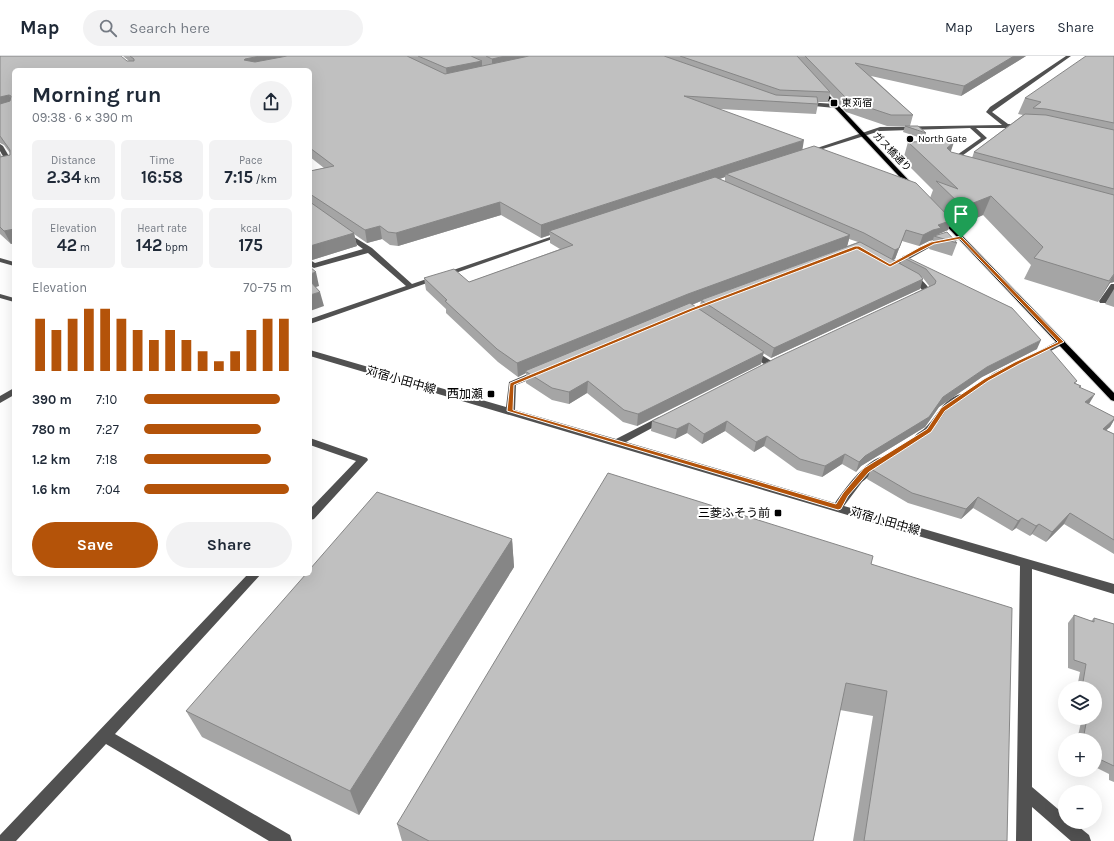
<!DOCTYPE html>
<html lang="en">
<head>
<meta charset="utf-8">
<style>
  :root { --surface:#fff; --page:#f2f2f3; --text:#1f2937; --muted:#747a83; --line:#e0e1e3; --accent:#b45309 }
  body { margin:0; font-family:Karla,"Noto Sans JP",sans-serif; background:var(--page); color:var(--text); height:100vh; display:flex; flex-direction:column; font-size:15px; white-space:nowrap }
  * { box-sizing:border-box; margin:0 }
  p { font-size:13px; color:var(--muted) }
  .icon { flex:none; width:22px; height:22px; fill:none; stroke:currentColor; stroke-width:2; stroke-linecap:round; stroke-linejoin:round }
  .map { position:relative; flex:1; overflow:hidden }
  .drawer { position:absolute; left:12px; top:12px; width:300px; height:508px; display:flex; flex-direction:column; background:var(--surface); border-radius:6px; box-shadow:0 4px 16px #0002 }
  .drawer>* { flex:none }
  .tools { position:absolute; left:1058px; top:625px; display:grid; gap:8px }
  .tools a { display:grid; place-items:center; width:44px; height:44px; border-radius:50%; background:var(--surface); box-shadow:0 4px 16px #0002; font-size:20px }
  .pin { position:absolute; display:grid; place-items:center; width:34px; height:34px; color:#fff; margin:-41px -17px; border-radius:50% 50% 50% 0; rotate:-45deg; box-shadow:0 0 4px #0007 }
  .pin .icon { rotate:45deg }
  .round { display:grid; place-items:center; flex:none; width:42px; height:42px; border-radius:21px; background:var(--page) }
  .overview { display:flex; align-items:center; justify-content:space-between; height:68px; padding:0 20px }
  h1 { font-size:22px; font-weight:700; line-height:30px }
  .stats { display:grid; grid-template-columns:repeat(3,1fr); gap:6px; height:68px; padding:4px 20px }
  .stats div { display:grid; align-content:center; border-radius:6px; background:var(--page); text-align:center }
  .stats b { font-size:17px; font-weight:700 }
  .stats small { font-size:11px; font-weight:400 }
  .stats p { font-size:11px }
  .chart { height:112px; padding:8px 20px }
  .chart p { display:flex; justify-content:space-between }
  .chart svg { width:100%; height:72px; margin-top:4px; stroke:var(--accent); stroke-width:6 }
  .cta { display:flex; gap:8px; margin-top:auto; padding:8px 20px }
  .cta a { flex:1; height:46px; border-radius:24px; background:var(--accent); color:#fff; font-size:16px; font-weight:700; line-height:46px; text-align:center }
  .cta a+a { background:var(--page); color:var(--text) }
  ul { padding:0 20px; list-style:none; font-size:13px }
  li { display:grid; grid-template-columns:64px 48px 1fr; align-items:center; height:30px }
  li i { height:10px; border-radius:5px; background:var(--accent) }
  header { display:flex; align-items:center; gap:24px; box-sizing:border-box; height:56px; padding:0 20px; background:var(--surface); border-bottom:1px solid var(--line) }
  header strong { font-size:19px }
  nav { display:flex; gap:22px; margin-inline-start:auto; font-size:14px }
  .search { width:280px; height:36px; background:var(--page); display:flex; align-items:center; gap:10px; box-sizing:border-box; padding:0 14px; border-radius:22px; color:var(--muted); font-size:15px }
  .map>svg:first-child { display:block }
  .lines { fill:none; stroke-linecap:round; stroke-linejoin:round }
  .major-casing { stroke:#dbdbdb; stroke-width:2 }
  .minor { fill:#515151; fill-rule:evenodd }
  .major { fill:#000; fill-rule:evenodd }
  .wall { fill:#a5a5a5; fill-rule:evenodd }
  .shaded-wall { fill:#868686 }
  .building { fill:#c0c0c0; stroke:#868686 }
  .route { fill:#b45309; stroke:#fff; fill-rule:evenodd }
  .poi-dot { fill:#000; stroke:#fff; stroke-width:1.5 }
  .labels { text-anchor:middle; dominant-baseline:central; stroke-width:4; stroke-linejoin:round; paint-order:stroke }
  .far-poi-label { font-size:10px; fill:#000; stroke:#fff; text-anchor:start }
  .far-street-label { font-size:10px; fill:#000; stroke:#fff }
  .street-label { font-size:12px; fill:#000; stroke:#fff }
  .poi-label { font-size:12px; fill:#000; stroke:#fff; text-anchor:end }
</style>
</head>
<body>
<header>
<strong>Map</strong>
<div class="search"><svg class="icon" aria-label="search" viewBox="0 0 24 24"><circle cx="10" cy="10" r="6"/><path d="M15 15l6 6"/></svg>Search here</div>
<nav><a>Map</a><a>Layers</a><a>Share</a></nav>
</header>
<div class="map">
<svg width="1114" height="785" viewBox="0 0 1114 785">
  <rect width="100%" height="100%" fill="#fff"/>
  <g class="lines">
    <defs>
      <g id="major">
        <polygon points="818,32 822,32 915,131 915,133 911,133 818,34"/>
        <polygon points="939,160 943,160 1114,337 1114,345 1111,344 939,162"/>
      </g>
    </defs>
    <use href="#major" class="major-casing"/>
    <g class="minor">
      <polygon points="1066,0 1071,0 992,56 1008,68 1022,69 1024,70 1024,72 976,72 987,82 952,107 947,106 981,82 970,72 880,75 810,97 805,96 880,71 1002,69 986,56 990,51"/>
      <polygon points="805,46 835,48 838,50 835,52 803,49 803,47"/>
      <polygon points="0,88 3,90 14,109 13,110 8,109 0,95"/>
      <polygon points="346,176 372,192 412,228 559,178 564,179 310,268 310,263 406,230 368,197 314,212 310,210 310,204 315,207 363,193 344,179 344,177"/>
      <polygon points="961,180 963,181 963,183 934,189 893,212 890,212 886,210 930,186"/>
      <polygon points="0,202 14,206 14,210 0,206"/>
      <path d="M 908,219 C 919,218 925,227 931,235 C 928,239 920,242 915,241 L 915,237 L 922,234 L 916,227 L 908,223 Z"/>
      <polygon points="1111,228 1114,228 1114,235 1106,247 1100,247 1099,245"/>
      <polygon points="0,238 14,242 14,246 0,242"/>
      <polygon points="1061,283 1065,286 1064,288 1041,300 1035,300 1034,298"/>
      <polygon points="752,293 773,306 774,308 773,310 767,310 749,298 748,296 749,294"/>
      <path d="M 310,294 L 506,351 L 509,326 L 535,315 L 541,315 L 542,317 L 541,319 L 516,329 L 515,354 L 616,383 L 659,361 L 665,361 L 667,363 L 665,365 L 626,386 L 835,447 C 843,435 871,396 888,401 L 889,403 L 888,405 L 862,426 L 844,450 L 1114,528 L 1114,538 L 1032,513 L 1032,731 L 1065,759 L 1065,766 L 1073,766 L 1089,779 L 1091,785 L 1071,785 L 1032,751 L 1032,785 L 1016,785 L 1020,510 L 310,300 Z"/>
      <polygon points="14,332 14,339 0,347 0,340"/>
      <path d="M 961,338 L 966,341 L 964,343 C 958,347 951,351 946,356 C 938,365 931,386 917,382 L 915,380 C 918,376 922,375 925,372 C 937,361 942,343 961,338 Z"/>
      <polygon points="310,382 367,402 368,404 314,463 310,464 310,453 356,405 310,389"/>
      <polygon points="248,518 261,518 115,678 290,779 292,785 269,785 106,688 16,785 0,785 0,779"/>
    </g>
    <use href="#major" class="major"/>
  </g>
  <g class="wall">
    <path d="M 0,0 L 127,5 L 129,5 L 123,0 L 1026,0 L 961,40 L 871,20 L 913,59 L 910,70 L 887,70 L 846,56 L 830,38 L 828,46 L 818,46 L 818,48 L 816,58 L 719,53 L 802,93 L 930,142 L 933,134 L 903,104 L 908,86 L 950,96 L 972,102 L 974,96 L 1023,59 L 1018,58 L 1025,42 L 1114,0 L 1114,226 L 1110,227 L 1098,246 L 1024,223 L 1031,209 L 983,159 L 956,171 L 951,166 L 948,174 L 939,178 L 957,187 L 952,200 L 929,193 L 933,184 L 929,185 L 919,190 L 902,185 L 895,203 L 893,204 L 900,208 L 902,201 L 1012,252 L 1037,293 L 982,321 L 939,351 L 925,371 L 861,410 L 856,416 L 842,408 L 822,421 L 797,414 L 764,390 L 754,396 L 725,375 L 702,388 L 687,377 L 675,383 L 651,375 L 652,365 L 930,231 L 923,222 L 921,221 L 920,233 L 771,302 L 763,297 L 761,308 L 637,370 L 623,366 L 587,337 L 569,348 L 552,344 L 526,327 L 526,317 L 518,321 L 498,306 L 446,257 L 446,253 L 426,234 L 424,222 L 469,226 L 560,193 L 550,187 L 550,179 L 541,182 L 501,159 L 398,190 L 390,189 L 382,183 L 367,187 L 354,178 L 357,190 L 312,204 L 310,203 L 310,115 L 324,112 L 310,101 L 310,14 L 14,14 L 14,187 L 11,188 L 0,178 L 0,97 L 2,101 L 10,99 L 10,97 L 4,89 L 0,87 ZM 725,121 L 725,125 L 720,123 ZM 849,183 L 858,186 L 847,190 ZM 701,245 L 699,253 L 692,249 Z"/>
    <polygon points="905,70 926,77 924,83 903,76"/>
    <polygon points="1114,233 1114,251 1105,248"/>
    <polygon points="1077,325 1075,327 1081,330 1080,332 1089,348 1114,361 1114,364 1110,371 1106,374 1114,378 1114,498 1064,468 1046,486 1032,478 1030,480 1016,472 1012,475 973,452 961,463 908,447 867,423 871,413"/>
    <polygon points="512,483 514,511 359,759 202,681 186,655"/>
    <polygon points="871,508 1007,785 853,785 873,660 840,654 813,785 402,785 397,768"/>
    <polygon points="1074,559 1091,565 1094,562 1114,568 1114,726 1109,724 1109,718 1095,711 1095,684 1077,684 1082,662 1095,662 1095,632 1077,632 1080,616 1068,612 1068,567"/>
  </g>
  <g class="shaded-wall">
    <polygon points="260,0 310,0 248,13 244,4 245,3"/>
    <polygon points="505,0 526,0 526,5 492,12 492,3"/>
    <polygon points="1014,0 1026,0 961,40 964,30"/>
    <polygon points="482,5 482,14 447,22 446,12"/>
    <polygon points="9,39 14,50 0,52 0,41"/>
    <polygon points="804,84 802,96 726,118 725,121 554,178 549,175 550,179 541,182 541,169"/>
    <polygon points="954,86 948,104 947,92"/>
    <polygon points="991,140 983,159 956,171 963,151"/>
    <polygon points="500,146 501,159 398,190 396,177"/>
    <polygon points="952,164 948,174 934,180 933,184 929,185 919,190 923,179 938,169"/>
    <polygon points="380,170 382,183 367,187 365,174"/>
    <polygon points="14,173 14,187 11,188 4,175"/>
    <polygon points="906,174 895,203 891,205 895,194"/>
    <polygon points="354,177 357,190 312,204 310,194 310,190"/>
    <polygon points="850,179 847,191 701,244 701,245 525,315 526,317 518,321 517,307 688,238"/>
    <polygon points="316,216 319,230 310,233 310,218"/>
    <polygon points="1114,218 1114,226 1110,227 1098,246"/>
    <polygon points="923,223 920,233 771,302 774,292"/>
    <polygon points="320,236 324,250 310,255 310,239"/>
    <polygon points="1041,284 1037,293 982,321 939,351 925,371 861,410 856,416 859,406 865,400 943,341 987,311"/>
    <polygon points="764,296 761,308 637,370 638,358"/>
    <polygon points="588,325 587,337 569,348 569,336"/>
    <polygon points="1095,338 1089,348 1085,346"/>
    <polygon points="1114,363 1114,364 1110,371 1096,383 1103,373"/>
    <polygon points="727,365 725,375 702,388 704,378"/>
    <polygon points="689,367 687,377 675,383 677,373"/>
    <polygon points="767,380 764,390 754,396 756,386"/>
    <polygon points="845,398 842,408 822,421 825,410"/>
    <polygon points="978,441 973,452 961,463 966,453"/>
    <polygon points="1070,457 1064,468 1046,486 1052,476"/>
    <polygon points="1022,462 1016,472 1012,475 1018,465"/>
    <polygon points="1039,468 1032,478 1030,480 1036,470"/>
    <polygon points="512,483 514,511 359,759 350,735"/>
  </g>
  <g class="building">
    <polygon points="0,0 121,0 127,5 134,5 134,3 130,0 260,0 245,3 244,4 255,6 287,0 407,0 445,18 529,0 664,0 776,39 817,41 818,48 684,40 804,84 541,169 500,146 396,177 388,176 380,170 365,174 310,138 310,115 334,110 310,92 310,14 14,14 14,173 4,175 0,171 0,101 10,99 10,94 0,80 0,48 10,45 11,40 9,39 0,41"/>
    <polygon points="418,0 471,0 482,5 446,12"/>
    <polygon points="486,0 505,0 492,3"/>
    <polygon points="680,0 797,0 830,36 780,34"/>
    <polygon points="805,0 1014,0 964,30 855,7 913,59 891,59 849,45"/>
    <polygon points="1086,0 1114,0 1114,67 1046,53 1033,52 1041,46 1025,42"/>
    <polygon points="1025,58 1046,59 1114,74 1114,133 974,96"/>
    <polygon points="905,70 918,70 926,77"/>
    <polygon points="953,85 954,86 947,92 951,96 1114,139 1114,218 1109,225 1034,202 1043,191 991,140 963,151 936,125 958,133 908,86"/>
    <polygon points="814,90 916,127 952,164 938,169 941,172 933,174 923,179 906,174 899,192 895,194 864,177 726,118"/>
    <polygon points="715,121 850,179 688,238 517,307 497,293 445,245 447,244 424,222 454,213 469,226 573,189 549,175"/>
    <polygon points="310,146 354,177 310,190"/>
    <polygon points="947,176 957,187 934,180"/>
    <polygon points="860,186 919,218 923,223 774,292 701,244"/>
    <polygon points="904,200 1012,252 1041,284 987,311 943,341 929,361 865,400 859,406 845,398 825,410 800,403 767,380 756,386 727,365 704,378 689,367 677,373 652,365 776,302 935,228 936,225 926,213 902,201"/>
    <polygon points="310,211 316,216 310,218"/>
    <polygon points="310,225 320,236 310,239"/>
    <polygon points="690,247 764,296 638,358 624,354 588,325 569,336 552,332 525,315"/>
    <polygon points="1048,291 1077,325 1074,327 1081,330 1079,331 1095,338 1085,346 1114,361 1114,363 1103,373 1114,378 1114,484 1070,457 1052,476 1039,468 1036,470 1022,462 1018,465 978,441 966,453 912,437 871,413 875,408 937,367 951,347 994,317"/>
    <polygon points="608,417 873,500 871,508 1012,552 1007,785 864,785 887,635 846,627 813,785 429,785 397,768"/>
    <polygon points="377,436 512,483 350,735 186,655 306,518 310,518 310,513"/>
    <polygon points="1074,559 1094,566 1094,562 1114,568 1114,710 1095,701 1095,684 1083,684 1087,662 1095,662 1095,632 1082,632 1086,608 1074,604"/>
  </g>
  <path class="route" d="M 961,180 L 1064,286 L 1019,308 L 988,325 L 945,355 L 931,376 L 869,416 L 848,440 L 841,453 L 838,454 L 507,355 L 510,327 L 689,253 L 855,190 L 859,190 L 890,208 L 920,191 L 931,186 ZM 960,183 L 1058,286 L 1015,306 L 984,323 L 941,352 L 927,373 L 864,412 L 843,437 L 836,448 L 513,354 L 514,329 L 692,255 L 857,193 L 890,211 L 934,188 Z"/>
  <g class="poi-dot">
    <rect x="830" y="43" width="8" height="8" rx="2"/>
    <circle cx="910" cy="83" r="4"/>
    <rect x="487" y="334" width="8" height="8" rx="2"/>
    <rect x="774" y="453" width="8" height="8" rx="2"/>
  </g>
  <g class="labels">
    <g class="far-poi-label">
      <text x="842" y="47">東苅宿</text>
      <text x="918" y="83">North Gate</text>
    </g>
    <g class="far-street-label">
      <text transform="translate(892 96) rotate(46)">ガス橋通り</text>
    </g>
    <g class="street-label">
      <text transform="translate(401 324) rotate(16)">苅宿小田中線</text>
      <text transform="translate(885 465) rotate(16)">苅宿小田中線</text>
    </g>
    <g class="poi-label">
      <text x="483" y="338">西加瀬</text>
      <text x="770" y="457">三菱ふそう前</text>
    </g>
  </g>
</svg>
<div class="tools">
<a><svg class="icon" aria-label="layers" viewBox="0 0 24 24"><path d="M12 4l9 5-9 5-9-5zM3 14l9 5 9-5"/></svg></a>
<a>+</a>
<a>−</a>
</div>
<div class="pin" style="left:961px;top:182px;background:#1e9e55"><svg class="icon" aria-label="arrive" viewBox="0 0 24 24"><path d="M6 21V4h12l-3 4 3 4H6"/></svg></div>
<section class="drawer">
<div class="overview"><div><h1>Morning run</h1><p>09:38 · 6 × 390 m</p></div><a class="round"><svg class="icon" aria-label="share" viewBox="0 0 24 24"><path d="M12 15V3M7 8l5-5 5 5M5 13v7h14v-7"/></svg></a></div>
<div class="stats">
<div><p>Distance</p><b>2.34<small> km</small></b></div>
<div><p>Time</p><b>16:58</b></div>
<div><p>Pace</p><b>7:15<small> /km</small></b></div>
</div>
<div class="stats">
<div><p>Elevation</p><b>42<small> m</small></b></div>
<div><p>Heart rate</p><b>142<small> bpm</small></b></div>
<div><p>kcal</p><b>175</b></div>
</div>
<div class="chart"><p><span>Elevation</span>70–75 m</p>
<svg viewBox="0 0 160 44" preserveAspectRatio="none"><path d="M5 44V12M15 44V19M25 44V12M35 44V6M45 44V6M55 44V12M65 44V19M75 44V25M85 44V19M95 44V25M105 44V32M115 44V38M125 44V32M135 44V19M145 44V12M155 44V12"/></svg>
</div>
<ul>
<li><b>390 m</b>7:10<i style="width:92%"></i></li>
<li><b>780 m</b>7:27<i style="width:79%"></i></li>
<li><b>1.2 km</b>7:18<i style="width:86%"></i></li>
<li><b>1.6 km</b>7:04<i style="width:98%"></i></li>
</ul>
<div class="cta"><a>Save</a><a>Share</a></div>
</section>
</div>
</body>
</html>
